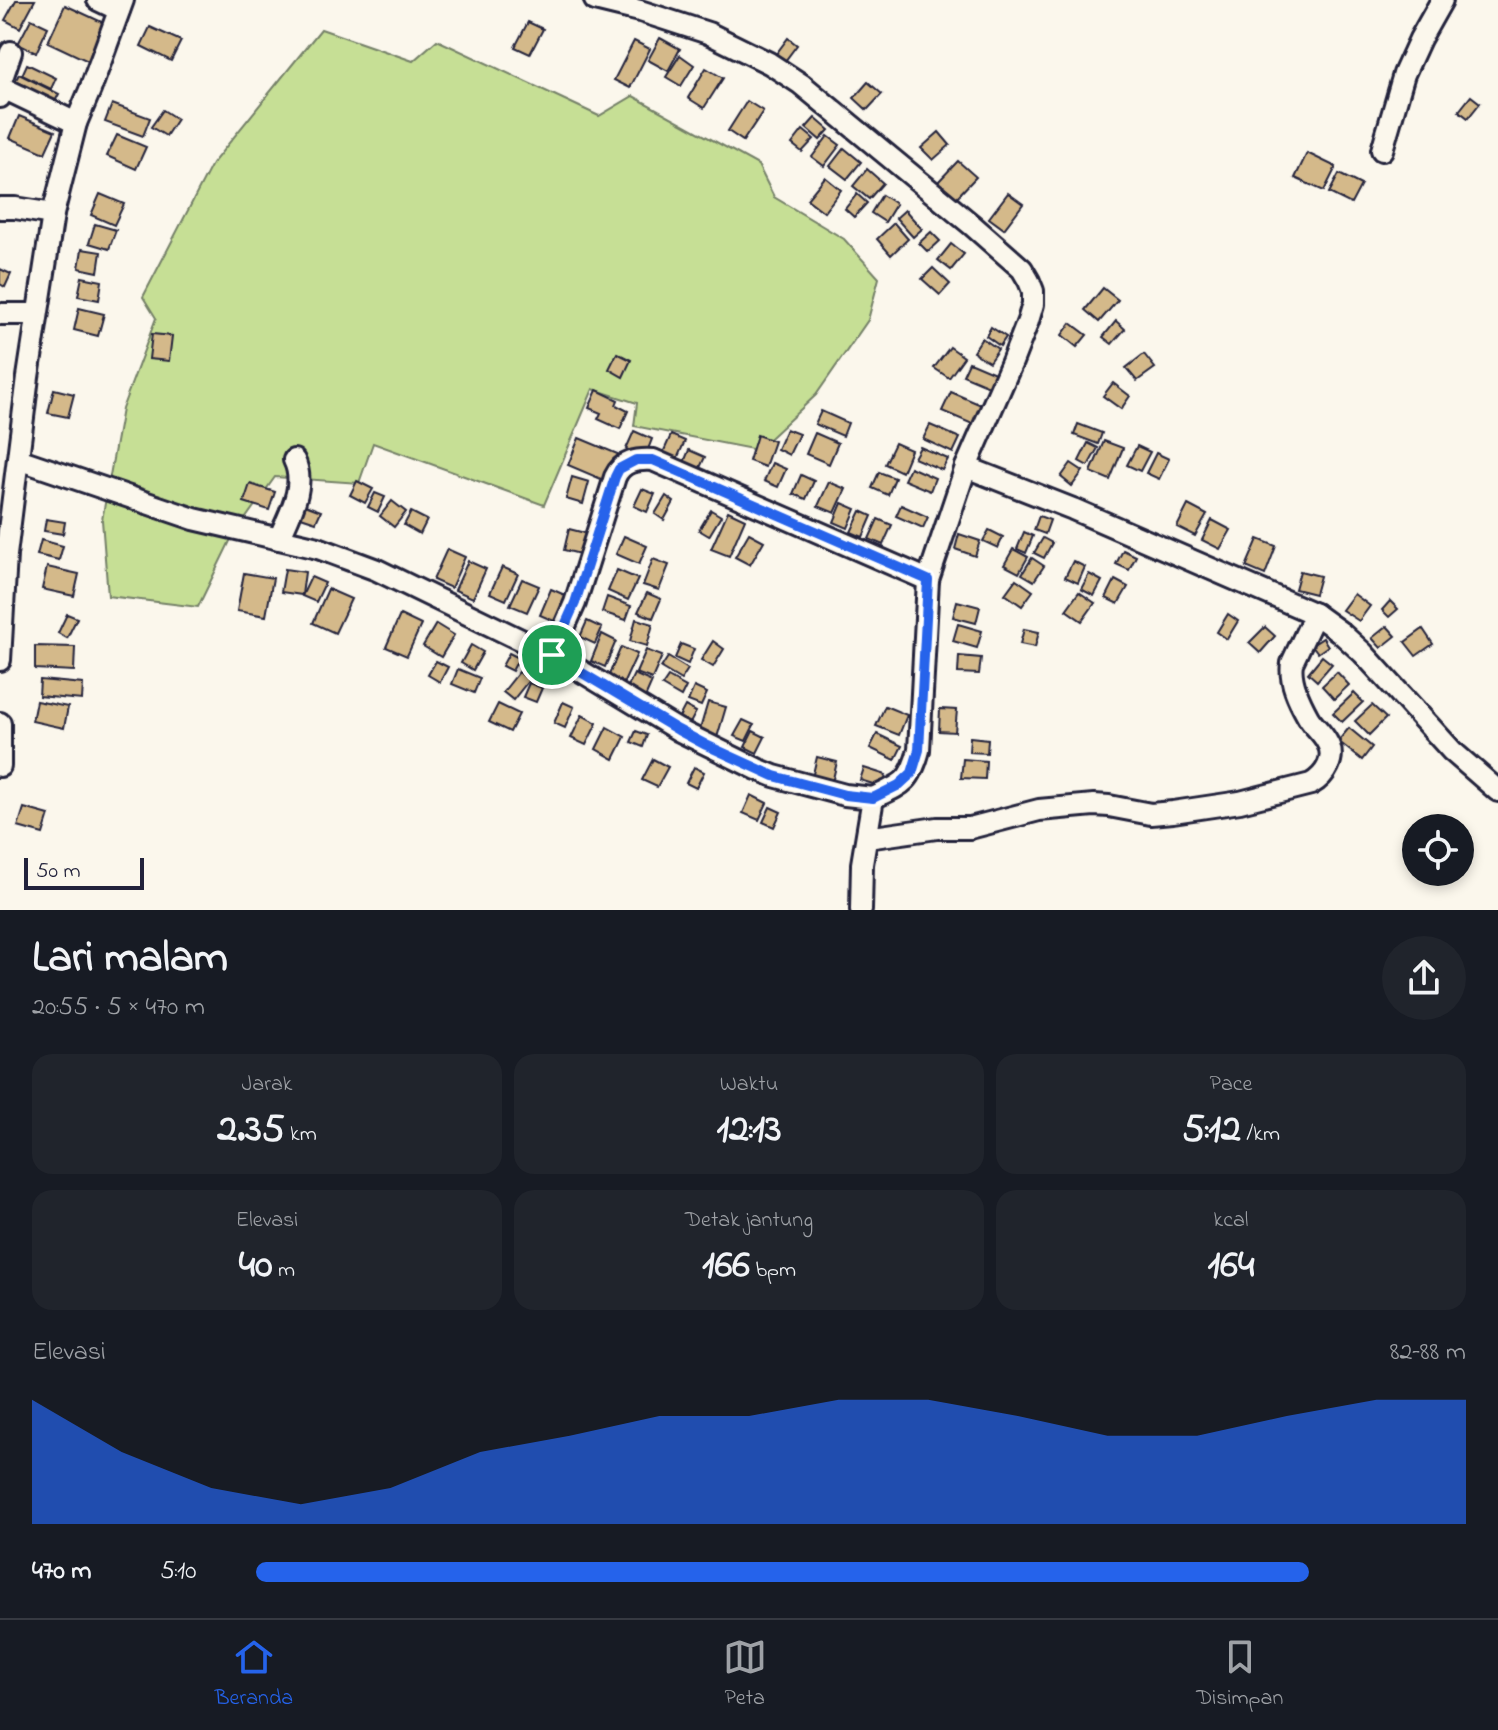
<!DOCTYPE html>
<html lang="id">
<head>
<meta charset="utf-8">
<style>
  :root { --surface:#171b24; --page:#20242c; --text:#f1f3f6; --muted:#9ea1a6; --line:#363941; --accent:#2563eb }
  body { margin:0; font-family:"Indie Flower",sans-serif; background:var(--page); color:var(--text); height:100vh; display:flex; flex-direction:column; font-size:30px; white-space:nowrap }
  * { box-sizing:border-box; margin:0 }
  p { font-size:26px; color:var(--muted) }
  .icon { flex:none; width:44px; height:44px; fill:none; stroke:currentColor; stroke-width:2; stroke-linecap:round; stroke-linejoin:round }
  .map { position:relative; height:910px; overflow:hidden }
  .sheet { display:flex; flex-direction:column; background:var(--surface); flex:1 }
  .sheet>* { flex:none }
  .controls { position:absolute; left:1402px; top:814px; display:grid; gap:16px }
  .controls a { display:grid; place-items:center; width:72px; height:72px; border-radius:50%; background:var(--surface); box-shadow:0 4px 12px #0003; font-size:40px }
  .scale { position:absolute; left:24px; bottom:20px; width:120px; box-sizing:border-box; padding-left:8px; border:4px solid #22223b; border-top:0; font-size:22px; line-height:28px; white-space:nowrap; color:#22223b; -webkit-text-stroke:6px #fbf7ec; paint-order:stroke }
  .pin { position:absolute; display:grid; place-items:center; width:68px; height:68px; color:#fff; margin:-34px; border:4px solid #fff; border-radius:50%; box-shadow:0 2px 8px #0007 }
  .round { display:grid; place-items:center; flex:none; width:84px; height:84px; border-radius:42px; background:var(--page) }
  .headline { display:flex; align-items:center; justify-content:space-between; height:136px; padding:0 32px }
  h1 { font-size:44px; font-weight:800; line-height:60px }
  .stats { display:grid; grid-template-columns:repeat(3,1fr); gap:12px; height:136px; padding:8px 32px }
  .stats div { display:grid; align-content:center; border-radius:20px; background:var(--page); text-align:center }
  .stats b { font-size:40px; font-weight:800 }
  .stats small { font-size:22px; font-weight:400 }
  .stats p { font-size:22px }
  .chart { height:224px; padding:16px 32px }
  .chart p { display:flex; justify-content:space-between }
  .chart svg { width:100%; height:144px; margin-top:8px; fill:var(--accent); opacity:.7 }
  ul { padding:0 32px; list-style:none; font-size:26px }
  li { display:grid; grid-template-columns:128px 96px 1fr; align-items:center; height:60px }
  li i { height:20px; border-radius:10px; background:var(--accent) }
  .tabs { display:flex; justify-content:space-around; align-items:center; height:112px; border-top:2px solid var(--line); background:var(--surface); font-size:22px; color:var(--muted) }
  .tabs a { display:grid; justify-items:center; gap:4px }
  .tabs .active { color:var(--accent) }
  .map>svg:first-child { display:block }
  .green { fill:#c6df95; stroke:#748068; stroke-width:2 }
  .building { fill:#d4b98a; stroke:#22223b; stroke-width:2 }
  .lines { fill:none; stroke-linecap:round; stroke-linejoin:round }
  .minor-casing { stroke:#22223b; stroke-width:26 }
  .minor { stroke:#fbf7ec; stroke-width:20 }
  .route-casing { stroke:#fff; stroke-width:16 }
  .route { stroke:#2563eb; stroke-width:10 }
</style>
</head>
<body>
<div class="map">
<svg width="1498" height="910" viewBox="0 0 1498 910">
  <rect width="100%" height="100%" fill="#fbf7ec"/>
  <filter id="ink" filterUnits="userSpaceOnUse"><feTurbulence type="fractalNoise" baseFrequency=".0125" numOctaves="2"/><feDisplacementMap in="SourceGraphic" scale="16" xChannelSelector="R" yChannelSelector="G"/><feConvolveMatrix kernelMatrix="1 2 1 2 8 2 1 2 1" color-interpolation-filters="sRGB"/></filter>
  <g filter="url(#ink)">
    <polygon class="green" points="321,29 413,61 437,40 599,116 633,96 758,165 774,197 844,239 879,278 868,320 816,395 757,450 634,426 637,403 593,389 544,505 373,443 359,483 275,477 231,539 198,607 108,596 102,520 122,409 156,318 143,297 212,164"/>
    <g class="building">
      <polygon points="16,0 35,0 20,28 5,20"/>
      <polygon points="65,5 106,24 88,61 48,42"/>
      <polygon points="31,19 48,27 36,53 18,44"/>
      <polygon points="528,22 543,29 530,54 515,47"/>
      <polygon points="150,27 181,41 171,61 141,46"/>
      <polygon points="660,38 680,49 668,71 648,60"/>
      <polygon points="788,38 797,45 785,61 776,54"/>
      <polygon points="634,41 650,49 630,88 614,80"/>
      <polygon points="680,55 694,65 681,86 666,77"/>
      <polygon points="27,64 56,78 51,89 22,75"/>
      <polygon points="706,68 723,78 704,108 688,98"/>
      <polygon points="19,74 59,94 51,109 11,89"/>
      <polygon points="868,82 882,94 867,110 854,98"/>
      <polygon points="1471,96 1480,103 1468,118 1459,111"/>
      <polygon points="747,101 763,111 743,141 728,131"/>
      <polygon points="112,104 150,118 143,136 105,122"/>
      <polygon points="163,110 177,119 166,136 151,127"/>
      <polygon points="19,116 55,131 45,153 10,138"/>
      <polygon points="815,118 829,130 820,140 806,128"/>
      <polygon points="803,130 814,139 802,152 792,144"/>
      <polygon points="939,132 950,145 933,160 921,148"/>
      <polygon points="117,135 146,147 136,169 107,156"/>
      <polygon points="828,136 840,145 824,166 812,157"/>
      <polygon points="844,148 861,162 847,179 830,166"/>
      <polygon points="1307,153 1336,167 1324,191 1295,178"/>
      <polygon points="958,161 976,177 955,199 937,183"/>
      <polygon points="867,169 883,183 869,199 853,186"/>
      <polygon points="1339,174 1361,185 1351,204 1329,193"/>
      <polygon points="825,177 841,190 824,212 807,199"/>
      <polygon points="1008,193 1023,204 1004,229 989,218"/>
      <polygon points="100,194 124,204 114,225 91,215"/>
      <polygon points="857,194 867,203 854,217 845,209"/>
      <polygon points="882,195 896,204 885,222 871,213"/>
      <polygon points="905,210 922,229 913,237 896,218"/>
      <polygon points="894,223 908,239 891,255 877,239"/>
      <polygon points="95,224 116,230 109,249 89,243"/>
      <polygon points="931,232 940,241 928,252 919,243"/>
      <polygon points="951,244 964,254 951,270 938,260"/>
      <polygon points="82,249 101,252 98,272 79,268"/>
      <polygon points="933,268 950,284 940,295 922,279"/>
      <polygon points="0,269 11,274 5,287 0,284"/>
      <polygon points="82,277 102,281 99,300 78,296"/>
      <polygon points="1103,288 1118,300 1099,322 1085,310"/>
      <polygon points="79,308 104,314 98,336 74,330"/>
      <polygon points="1116,321 1125,329 1112,344 1103,337"/>
      <polygon points="1071,323 1087,335 1077,347 1062,335"/>
      <polygon points="991,327 1006,337 1000,346 986,336"/>
      <polygon points="152,334 172,336 169,361 149,359"/>
      <polygon points="982,338 998,349 989,362 973,352"/>
      <polygon points="950,347 964,357 949,378 934,368"/>
      <polygon points="617,353 631,360 623,377 609,369"/>
      <polygon points="1144,354 1155,368 1137,381 1126,368"/>
      <polygon points="969,362 995,373 989,386 963,375"/>
      <polygon points="1113,383 1130,396 1121,409 1103,396"/>
      <polygon points="54,389 74,394 68,417 48,413"/>
      <polygon points="597,390 618,400 616,405 628,411 620,429 598,419 601,413 589,408"/>
      <polygon points="951,392 986,407 977,426 942,411"/>
      <polygon points="821,411 848,423 843,436 815,424"/>
      <polygon points="1078,424 1102,433 1098,444 1074,435"/>
      <polygon points="930,425 960,438 953,453 923,439"/>
      <polygon points="786,429 799,434 789,455 777,449"/>
      <polygon points="634,431 652,439 645,457 626,449"/>
      <polygon points="815,433 838,443 829,464 806,454"/>
      <polygon points="671,435 685,441 677,459 663,453"/>
      <polygon points="757,435 774,441 765,467 749,461"/>
      <polygon points="579,438 620,455 608,482 568,465"/>
      <polygon points="1104,441 1123,448 1110,480 1091,472"/>
      <polygon points="895,443 911,450 902,472 885,464"/>
      <polygon points="1088,443 1098,448 1088,466 1079,461"/>
      <polygon points="1137,446 1150,452 1140,471 1127,465"/>
      <polygon points="920,447 948,459 942,470 914,458"/>
      <polygon points="689,450 705,457 697,474 682,467"/>
      <polygon points="1156,453 1169,459 1159,479 1146,473"/>
      <polygon points="772,463 786,469 778,487 764,481"/>
      <polygon points="1071,463 1083,471 1072,486 1061,477"/>
      <polygon points="910,467 935,478 930,491 904,480"/>
      <polygon points="879,472 895,478 888,495 872,488"/>
      <polygon points="801,475 814,481 806,499 793,494"/>
      <polygon points="572,477 589,482 583,504 566,499"/>
      <polygon points="357,481 373,489 365,503 350,495"/>
      <polygon points="829,482 846,489 835,513 818,506"/>
      <polygon points="250,484 275,492 269,510 244,502"/>
      <polygon points="642,489 655,494 647,512 634,506"/>
      <polygon points="375,493 385,497 378,512 368,507"/>
      <polygon points="666,496 674,502 664,520 655,514"/>
      <polygon points="392,501 406,512 394,527 380,516"/>
      <polygon points="842,503 856,509 848,528 834,522"/>
      <polygon points="305,505 321,511 316,522 301,517"/>
      <polygon points="901,505 928,517 923,528 896,516"/>
      <polygon points="1188,505 1207,515 1195,536 1177,527"/>
      <polygon points="711,510 721,516 709,536 699,530"/>
      <polygon points="728,511 745,519 729,556 711,549"/>
      <polygon points="861,511 872,516 863,537 851,532"/>
      <polygon points="411,512 427,520 420,534 404,525"/>
      <polygon points="1039,516 1050,520 1045,534 1034,530"/>
      <polygon points="46,519 65,522 63,534 44,531"/>
      <polygon points="878,519 892,525 883,545 869,539"/>
      <polygon points="1212,520 1231,530 1220,549 1202,540"/>
      <polygon points="569,529 589,534 584,555 564,550"/>
      <polygon points="989,530 1003,537 998,548 983,541"/>
      <polygon points="1024,532 1033,536 1026,553 1017,549"/>
      <polygon points="749,533 764,541 750,565 735,557"/>
      <polygon points="959,534 980,541 975,556 955,549"/>
      <polygon points="624,536 647,546 639,564 616,554"/>
      <polygon points="1043,538 1052,543 1044,558 1034,553"/>
      <polygon points="1258,539 1276,546 1265,575 1246,567"/>
      <polygon points="41,540 63,546 59,560 37,555"/>
      <polygon points="447,549 465,557 451,588 433,580"/>
      <polygon points="1013,549 1028,557 1019,573 1004,565"/>
      <polygon points="1123,550 1136,556 1129,570 1116,564"/>
      <polygon points="1032,558 1044,566 1034,581 1022,574"/>
      <polygon points="653,559 669,565 659,590 643,585"/>
      <polygon points="468,561 486,569 473,598 455,590"/>
      <polygon points="1073,561 1085,567 1078,583 1065,577"/>
      <polygon points="47,567 79,574 74,596 42,589"/>
      <polygon points="502,567 518,574 506,600 490,593"/>
      <polygon points="285,569 305,572 302,595 281,592"/>
      <polygon points="617,570 638,579 628,600 608,591"/>
      <polygon points="1300,571 1320,576 1315,594 1295,589"/>
      <polygon points="244,573 273,578 266,616 237,611"/>
      <polygon points="1089,574 1102,581 1094,596 1081,589"/>
      <polygon points="311,577 325,583 316,602 302,596"/>
      <polygon points="522,579 539,586 527,612 510,605"/>
      <polygon points="1016,579 1033,591 1022,606 1005,594"/>
      <polygon points="1115,580 1128,587 1118,604 1106,598"/>
      <polygon points="328,589 351,599 335,633 313,623"/>
      <polygon points="551,589 572,598 561,624 540,615"/>
      <polygon points="1079,592 1095,603 1082,621 1066,610"/>
      <polygon points="647,593 661,599 653,618 638,612"/>
      <polygon points="1354,594 1370,606 1359,621 1342,610"/>
      <polygon points="607,597 631,606 626,620 602,612"/>
      <polygon points="957,601 980,607 976,623 953,617"/>
      <polygon points="1390,601 1398,609 1389,617 1382,610"/>
      <polygon points="67,614 77,618 67,638 58,633"/>
      <polygon points="1228,614 1238,621 1227,639 1217,632"/>
      <polygon points="400,615 421,625 407,656 386,647"/>
      <polygon points="636,619 653,624 647,646 630,641"/>
      <polygon points="587,621 602,628 595,644 580,637"/>
      <polygon points="436,624 454,635 441,657 423,646"/>
      <polygon points="958,624 982,631 977,648 953,641"/>
      <polygon points="1387,626 1396,636 1381,648 1372,638"/>
      <polygon points="1265,627 1275,636 1260,653 1249,643"/>
      <polygon points="1024,629 1039,632 1035,647 1020,644"/>
      <polygon points="1423,629 1433,644 1416,656 1405,642"/>
      <polygon points="602,634 616,641 605,667 591,661"/>
      <polygon points="1323,638 1328,646 1318,653 1312,645"/>
      <polygon points="713,641 724,649 713,667 701,660"/>
      <polygon points="681,644 694,649 688,664 675,658"/>
      <polygon points="471,645 483,652 473,670 461,663"/>
      <polygon points="35,646 75,647 74,671 35,669"/>
      <polygon points="621,647 637,654 620,691 605,684"/>
      <polygon points="646,650 662,656 652,679 636,673"/>
      <polygon points="509,653 519,658 512,671 502,666"/>
      <polygon points="959,656 981,658 979,674 958,673"/>
      <polygon points="1322,656 1332,664 1317,681 1308,673"/>
      <polygon points="668,657 688,669 681,680 661,668"/>
      <polygon points="436,661 448,667 440,682 428,675"/>
      <polygon points="458,669 480,678 474,693 452,684"/>
      <polygon points="519,672 529,680 513,700 503,692"/>
      <polygon points="1337,672 1349,685 1334,699 1322,686"/>
      <polygon points="634,674 652,682 642,705 623,697"/>
      <polygon points="668,677 686,687 681,697 662,686"/>
      <polygon points="40,680 83,684 82,700 39,696"/>
      <polygon points="529,683 542,688 536,702 523,697"/>
      <polygon points="694,687 707,693 701,706 688,701"/>
      <polygon points="1354,693 1363,702 1342,722 1333,713"/>
      <polygon points="36,701 68,707 64,728 32,721"/>
      <polygon points="563,702 574,707 565,728 554,723"/>
      <polygon points="708,702 726,707 716,741 698,736"/>
      <polygon points="498,704 519,714 510,732 489,722"/>
      <polygon points="1372,705 1386,718 1369,735 1355,721"/>
      <polygon points="685,706 696,712 687,729 676,723"/>
      <polygon points="885,706 907,715 899,735 876,726"/>
      <polygon points="940,709 957,710 955,732 939,731"/>
      <polygon points="582,715 597,723 586,745 571,738"/>
      <polygon points="743,720 754,725 746,741 734,736"/>
      <polygon points="607,727 625,737 614,759 596,749"/>
      <polygon points="1349,728 1372,747 1362,760 1338,741"/>
      <polygon points="636,731 647,735 643,747 631,742"/>
      <polygon points="753,731 765,737 757,753 745,747"/>
      <polygon points="877,734 902,746 895,760 870,748"/>
      <polygon points="970,737 988,739 987,753 969,752"/>
      <polygon points="817,757 837,762 832,783 812,778"/>
      <polygon points="653,759 668,767 657,787 642,780"/>
      <polygon points="963,759 986,761 985,779 961,778"/>
      <polygon points="694,767 704,772 696,788 686,783"/>
      <polygon points="864,768 886,775 883,787 860,780"/>
      <polygon points="751,795 767,803 759,820 743,813"/>
      <polygon points="770,807 781,812 774,827 763,822"/>
      <polygon points="24,808 49,815 43,834 18,827"/>
    </g>
    <g class="lines">
      <defs>
        <g id="minor">
          <polyline points="98,0 119,10"/>
          <path d="M 595,0 L 640,11 L 708,33 L 769,63 L 801,84 L 972,225 L 1022,269 L 1029,281 L 1033,291 L 1033,304 L 1028,321 L 1012,362 L 966,467 L 928,580 L 919,750 C 910,783 903,784 873,798 L 862,864 L 861,910"/>
          <polyline points="1,87 76,123"/>
          <polyline points="0,97 1,81 11,52"/>
          <polyline points="1382,150 1404,74 1420,39 1442,0"/>
          <polyline points="0,208 15,208 53,214"/>
          <polyline points="0,314 36,314"/>
          <polyline points="18,459 194,519 318,548 377,570 566,662 678,730 757,769 774,776 845,795 873,798"/>
          <polyline points="966,467 1073,509 1315,614 1340,632 1363,653 1452,751 1498,791"/>
          <path d="M 279,539 C 289,515 307,486 294,460"/>
          <path d="M 552,655 L 575,603 L 615,477 C 622,461 637,459 653,460 L 928,580"/>
          <polyline points="0,660 6,555 28,377 53,214 76,123 90,90 123,0"/>
          <polyline points="0,723 0,766"/>
          <path d="M 867,838 L 937,828 L 970,828 L 1039,810 L 1094,805 L 1109,806 L 1151,814 L 1173,812 L 1240,802 L 1311,784 C 1325,776 1337,758 1327,742 C 1322,732 1313,726 1308,717 C 1299,701 1289,681 1292,663 L 1315,614"/>
        </g>
      </defs>
      <use href="#minor" class="minor-casing"/>
      <use href="#minor" class="minor"/>
    </g>
  </g>
  <g class="lines" filter="url(#ink)">
    <defs>
      <polygon id="route" points="636,460 653,460 928,580 919,750 912,773 899,785 873,798 845,795 774,776 706,745 678,730 552,655 575,603 615,477 619,469"/>
    </defs>
    <use href="#route" class="route-casing"/>
    <use href="#route" class="route"/>
  </g>
</svg>
<div class="controls">
<a><svg class="icon" aria-label="locate" viewBox="0 0 24 24"><circle cx="12" cy="12" r="6"/><path d="M12 2v4M12 18v4M2 12h4M18 12h4"/></svg></a>
</div>
<div class="scale">50 m</div>
<div class="pin" style="left:552px;top:655px;background:#1e9e55"><svg class="icon" aria-label="arrive" viewBox="0 0 24 24"><path d="M6 21V4h12l-3 4 3 4H6"/></svg></div>
</div>
<section class="sheet">
<div class="headline"><div><h1>Lari malam</h1><p>20:55 · 5 × 470 m</p></div><a class="round"><svg class="icon" aria-label="share" viewBox="0 0 24 24"><path d="M12 15V3M7 8l5-5 5 5M5 13v7h14v-7"/></svg></a></div>
<div class="stats">
<div><p>Jarak</p><b>2.35<small> km</small></b></div>
<div><p>Waktu</p><b>12:13</b></div>
<div><p>Pace</p><b>5:12<small> /km</small></b></div>
</div>
<div class="stats">
<div><p>Elevasi</p><b>40<small> m</small></b></div>
<div><p>Detak jantung</p><b>166<small> bpm</small></b></div>
<div><p>kcal</p><b>164</b></div>
</div>
<div class="chart"><p><span>Elevasi</span>82–88 m</p>
<svg viewBox="0 0 160 44" preserveAspectRatio="none"><path d="M0 44V6L10 22L20 33L30 38L40 33L50 22L60 17L70 11L80 11L90 6L100 6L110 11L120 17L130 17L140 11L150 6L160 6V44z"/></svg>
</div>
<ul>
<li><b>470 m</b>5:10<i style="width:87%"></i></li>
</ul>
</section>
<nav class="tabs">
<a class="active"><svg class="icon" aria-label="home" viewBox="0 0 24 24"><path d="M3 11l9-7 9 7M6 9v11h12V9"/></svg>Beranda</a>
<a><svg class="icon" aria-label="map" viewBox="0 0 24 24"><path d="M3 6l6-2 6 2 6-2v14l-6 2-6-2-6 2zM9 4v14M15 6v14"/></svg>Peta</a>
<a><svg class="icon" aria-label="saved" viewBox="0 0 24 24"><path d="M7 4h10v16l-5-4-5 4z"/></svg>Disimpan</a>
</nav>
</body>
</html>
